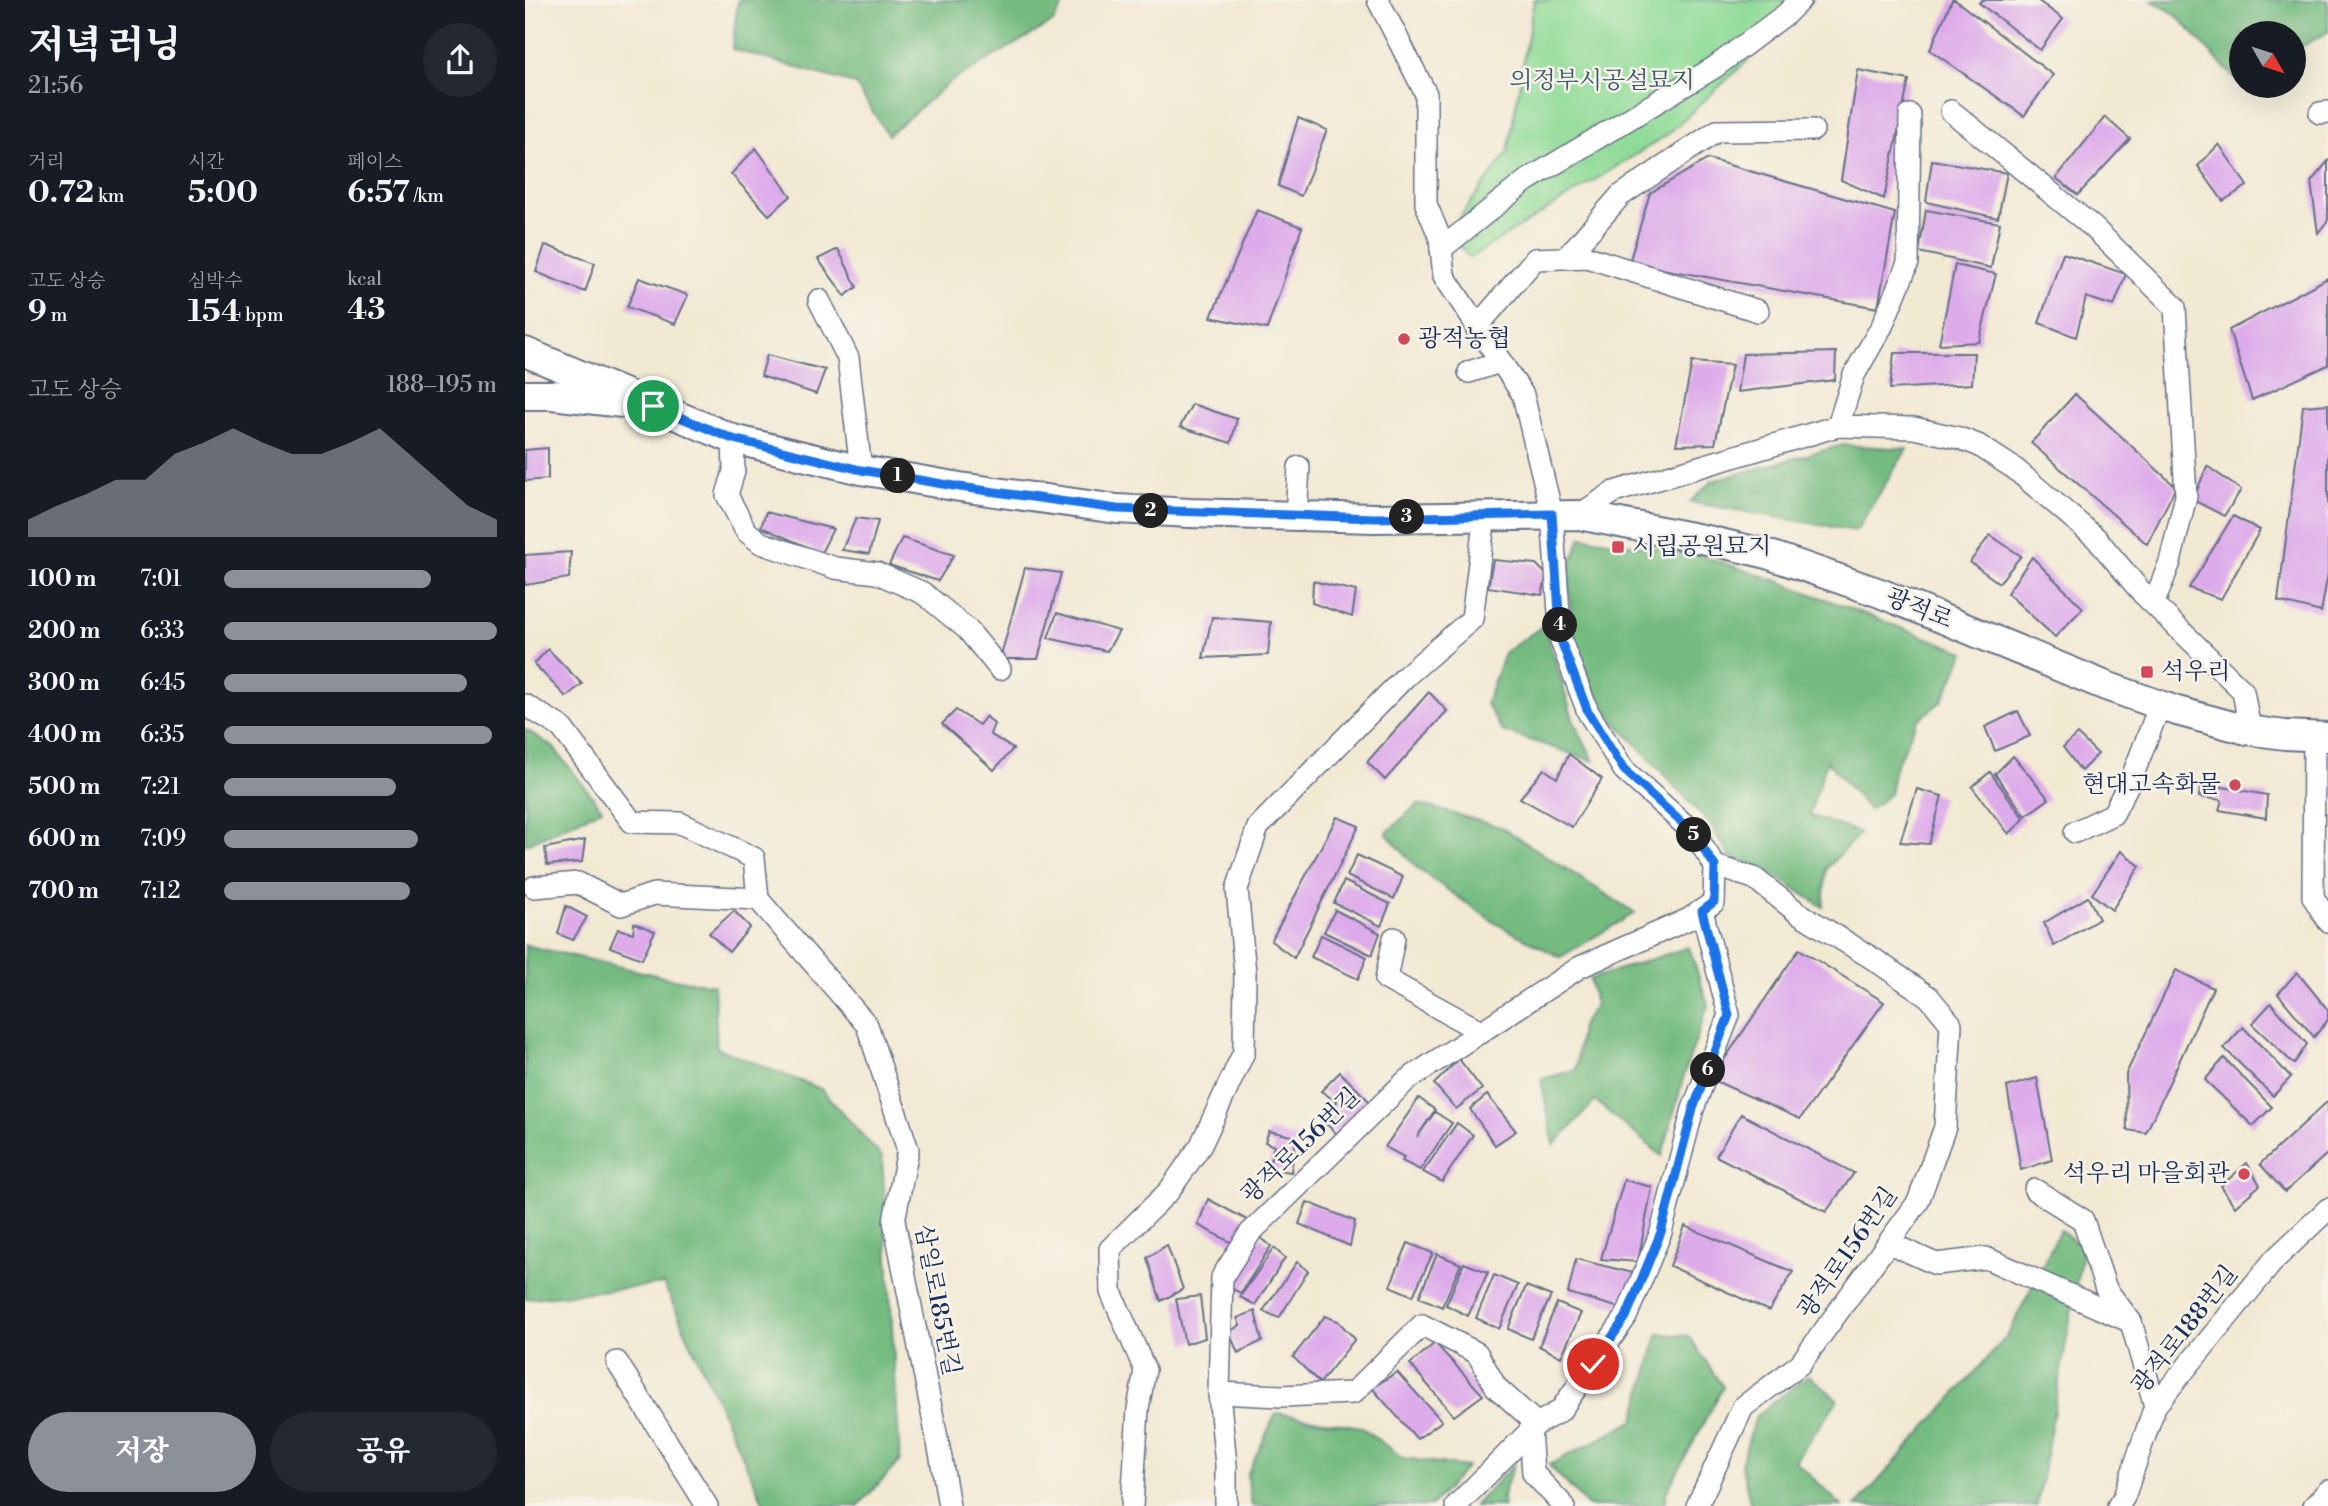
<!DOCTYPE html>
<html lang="ko">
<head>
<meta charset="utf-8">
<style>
  :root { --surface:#171b24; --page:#242831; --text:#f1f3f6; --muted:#9ea1a6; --accent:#8c9099 }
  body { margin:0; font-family:"Libre Bodoni","Noto Serif KR",serif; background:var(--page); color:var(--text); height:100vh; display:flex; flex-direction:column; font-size:26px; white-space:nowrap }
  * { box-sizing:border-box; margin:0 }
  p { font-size:23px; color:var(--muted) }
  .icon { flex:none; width:38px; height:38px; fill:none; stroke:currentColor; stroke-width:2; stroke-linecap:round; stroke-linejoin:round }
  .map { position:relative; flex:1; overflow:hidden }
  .side { display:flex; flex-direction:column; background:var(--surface); width:525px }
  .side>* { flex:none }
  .needle { width:46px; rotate:129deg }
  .fabs { position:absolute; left:1704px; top:21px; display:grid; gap:14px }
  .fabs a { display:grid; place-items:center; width:77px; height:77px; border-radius:50%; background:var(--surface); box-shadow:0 7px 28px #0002; font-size:35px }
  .pin { position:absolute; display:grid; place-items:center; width:60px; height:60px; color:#fff; margin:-30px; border:4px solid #fff; border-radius:50%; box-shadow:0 2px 7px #0007 }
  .km { position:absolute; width:35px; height:35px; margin:-18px; border-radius:50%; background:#222; color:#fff; font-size:19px; line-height:35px; text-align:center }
  .round { display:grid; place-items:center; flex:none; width:74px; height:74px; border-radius:37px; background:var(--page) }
  .headline { display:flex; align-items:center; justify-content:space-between; height:119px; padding:0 28px }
  h1 { font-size:38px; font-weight:800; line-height:52px }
  .metrics { display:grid; grid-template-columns:repeat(3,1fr); gap:10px; height:119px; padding:7px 28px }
  .metrics div { display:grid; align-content:center }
  .metrics b { font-size:30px; font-weight:800 }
  .metrics small { font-size:19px; font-weight:400 }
  .metrics p { font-size:19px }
  .chart { height:196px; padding:14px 28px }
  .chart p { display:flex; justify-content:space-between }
  .chart svg { width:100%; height:126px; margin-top:7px; fill:var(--accent); opacity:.7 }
  .primary-button { display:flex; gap:14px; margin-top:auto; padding:14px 28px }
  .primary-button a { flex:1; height:80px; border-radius:42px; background:var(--accent); color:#fff; font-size:28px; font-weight:800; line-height:80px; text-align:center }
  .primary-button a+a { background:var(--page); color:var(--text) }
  ul { padding:0 28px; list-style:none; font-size:23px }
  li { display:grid; grid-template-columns:112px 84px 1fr; align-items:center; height:52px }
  li i { height:18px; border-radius:9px; background:var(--accent) }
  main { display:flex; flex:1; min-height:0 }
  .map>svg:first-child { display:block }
  .green { fill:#90db97; stroke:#56857a; stroke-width:2 }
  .forest { fill:#74bb80; stroke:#48756f; stroke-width:2 }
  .building { fill:#ddaaea }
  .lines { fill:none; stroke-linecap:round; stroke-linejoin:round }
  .minor-casing { stroke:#667087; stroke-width:24 }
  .major-casing { stroke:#667087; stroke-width:32 }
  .minor { stroke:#fff; stroke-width:21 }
  .major { stroke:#fff; stroke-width:28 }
  .route-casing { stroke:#fff; stroke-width:14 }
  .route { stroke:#1a73e8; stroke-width:9 }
  .poi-dot { fill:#d1495b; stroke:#f7f3e8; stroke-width:2.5 }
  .labels { text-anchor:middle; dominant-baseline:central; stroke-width:5; stroke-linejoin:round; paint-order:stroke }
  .park-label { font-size:24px; fill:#385a6c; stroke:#f7f3e8 }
  .poi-label { font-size:24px; fill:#1b2f5e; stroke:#f7f3e8; text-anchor:start }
  .street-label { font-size:24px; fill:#1b2f5e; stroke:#f7f3e8 }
</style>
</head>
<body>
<main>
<section class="side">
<div class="headline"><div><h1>저녁 러닝</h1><p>21:56</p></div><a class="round"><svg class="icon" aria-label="share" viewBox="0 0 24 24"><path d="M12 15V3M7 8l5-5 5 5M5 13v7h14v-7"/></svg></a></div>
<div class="metrics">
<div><p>거리</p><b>0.72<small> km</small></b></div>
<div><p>시간</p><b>5:00</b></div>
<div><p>페이스</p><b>6:57<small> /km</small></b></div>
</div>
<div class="metrics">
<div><p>고도 상승</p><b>9<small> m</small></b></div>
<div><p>심박수</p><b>154<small> bpm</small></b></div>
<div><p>kcal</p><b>43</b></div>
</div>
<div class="chart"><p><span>고도 상승</span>188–195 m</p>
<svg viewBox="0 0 160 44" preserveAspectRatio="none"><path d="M0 44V38L10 33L20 29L30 24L40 24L50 15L60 11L70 6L80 11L90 15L100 15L110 11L120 6L130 15L140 24L150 33L160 38V44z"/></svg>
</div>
<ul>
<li><b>100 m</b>7:01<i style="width:76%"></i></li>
<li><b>200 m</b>6:33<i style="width:100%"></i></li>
<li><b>300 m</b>6:45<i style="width:89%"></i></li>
<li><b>400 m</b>6:35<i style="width:98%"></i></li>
<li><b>500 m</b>7:21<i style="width:63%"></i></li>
<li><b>600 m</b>7:09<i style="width:71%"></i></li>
<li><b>700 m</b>7:12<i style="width:68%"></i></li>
</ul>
<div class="primary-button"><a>저장</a><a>공유</a></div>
</section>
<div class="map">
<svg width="1803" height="1506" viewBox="0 0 1803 1506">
  <rect width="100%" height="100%" fill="#f7f3e8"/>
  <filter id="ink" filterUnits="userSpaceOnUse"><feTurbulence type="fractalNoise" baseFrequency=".0143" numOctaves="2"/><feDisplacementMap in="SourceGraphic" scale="14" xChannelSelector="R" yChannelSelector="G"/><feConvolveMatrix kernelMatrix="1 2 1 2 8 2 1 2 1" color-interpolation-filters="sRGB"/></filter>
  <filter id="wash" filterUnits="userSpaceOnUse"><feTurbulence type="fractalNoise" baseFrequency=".00686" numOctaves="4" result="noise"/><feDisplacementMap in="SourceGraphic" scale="28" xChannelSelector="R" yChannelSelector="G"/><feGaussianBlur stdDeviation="1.57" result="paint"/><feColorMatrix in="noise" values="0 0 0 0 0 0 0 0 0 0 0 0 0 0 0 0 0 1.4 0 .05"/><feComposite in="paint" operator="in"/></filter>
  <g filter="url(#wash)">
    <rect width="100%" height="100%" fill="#f2e9d3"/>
    <polygon class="green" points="1009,0 1288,0 1142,135 945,258 924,232 983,152"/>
    <g class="forest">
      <polygon points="213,0 541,0 528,22 425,82 363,135 330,84 207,49"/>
      <polygon points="1626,0 1803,0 1803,32 1769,51 1769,33 1717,33 1717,79 1712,81 1650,14"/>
      <polygon points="1318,445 1382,449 1331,531 1165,502 1187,481"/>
      <polygon points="1056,537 1172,554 1255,582 1440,652 1417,701 1392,721 1370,767 1365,794 1344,810 1302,761 1284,815 1335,833 1301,869 1298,907 1240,869 1205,857 1185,824 1070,700 1046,625 1044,570"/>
      <polygon points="1019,625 1049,722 1069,761 977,731 961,703 979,653"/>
      <polygon points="0,729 28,747 77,809 0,845"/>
      <polygon points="893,804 976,827 1110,913 1035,957 970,923 893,869 861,833"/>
      <polygon points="0,945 148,979 189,985 192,1048 296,1089 357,1157 375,1461 333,1506 240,1506 139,1284 0,1299"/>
      <polygon points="1164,947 1183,1005 1160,1072 1137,1156 1070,1101 1029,1145 1016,1079 1051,1070 1056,1026 1070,1006 1065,979"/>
      <polygon points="1535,1230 1558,1247 1512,1506 1331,1506 1483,1335"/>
      <polygon points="1133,1334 1164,1336 1198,1387 1141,1493 1139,1506 1063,1506 1024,1465 1109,1421"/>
      <polygon points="1284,1375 1313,1400 1270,1461 1317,1506 1226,1506 1216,1464 1231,1416"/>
      <polygon points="751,1413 836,1427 878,1458 942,1467 906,1506 727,1506 722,1475"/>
      <polygon points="989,1464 977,1498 979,1506 949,1506"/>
    </g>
    <g id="blocks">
      <g class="building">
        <polygon points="1427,0 1430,0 1528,75 1499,116 1405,50"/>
        <polygon points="1457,0 1512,0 1538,19 1515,50 1454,3"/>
        <polygon points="1333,70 1384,80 1359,199 1316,180"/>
        <polygon points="1580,117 1605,139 1553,195 1531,178"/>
        <polygon points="773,118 802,130 776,196 753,186"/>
        <polygon points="1694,144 1722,186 1698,201 1673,166"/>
        <polygon points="231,148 266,196 244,215 206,174"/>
        <polygon points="1183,159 1370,213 1353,308 1104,263 1125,193"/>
        <polygon points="1407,160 1482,173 1473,218 1401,202"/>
        <polygon points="1803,161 1803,220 1793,233 1786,182"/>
        <polygon points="732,210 777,227 742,329 686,317"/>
        <polygon points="1401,210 1475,223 1466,268 1394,252"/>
        <polygon points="20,245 70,263 60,292 11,272"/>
        <polygon points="313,249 332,287 320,296 293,259"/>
        <polygon points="1538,253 1601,274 1589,306 1561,297 1551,337 1514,323"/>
        <polygon points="1430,265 1471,274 1454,342 1414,344"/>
        <polygon points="114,278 163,295 150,324 102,307"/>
        <polygon points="1803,278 1803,365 1727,400 1704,330"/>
        <polygon points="1311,352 1310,380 1212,392 1218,354"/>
        <polygon points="1369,353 1449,353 1447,384 1365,389"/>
        <polygon points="242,355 300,370 291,394 236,376"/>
        <polygon points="1167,362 1207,365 1190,444 1151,445"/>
        <polygon points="1550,394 1651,487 1622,544 1506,443"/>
        <polygon points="667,404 712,419 706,443 655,427"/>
        <polygon points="1803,404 1803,574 1796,612 1753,601 1778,406"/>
        <polygon points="23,448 23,479 0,481 0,450"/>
        <polygon points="1682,466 1716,490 1699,516 1668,500"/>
        <polygon points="241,512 308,529 296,553 236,527"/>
        <polygon points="1708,516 1735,530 1696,599 1664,588"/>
        <polygon points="331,518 353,521 344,554 317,550"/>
        <polygon points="1465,535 1496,556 1474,583 1445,562"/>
        <polygon points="377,538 429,555 413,581 364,565"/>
        <polygon points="46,552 44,578 0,585 0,555"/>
        <polygon points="1507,557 1558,608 1530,637 1482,593"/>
        <polygon points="968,560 1011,564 1022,575 1017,595 963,587"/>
        <polygon points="500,568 536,573 513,659 475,659"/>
        <polygon points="788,581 831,591 827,617 787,603"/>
        <polygon points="532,613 594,631 582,651 523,638"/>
        <polygon points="687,617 746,622 743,655 678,658"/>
        <polygon points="23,649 57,684 41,697 9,664"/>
        <polygon points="904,692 922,711 860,780 842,762"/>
        <polygon points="431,710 454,725 461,716 469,724 465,734 488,749 469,770 417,724"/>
        <polygon points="1493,711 1505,736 1470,751 1460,727"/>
        <polygon points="1552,734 1573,754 1556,771 1538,747"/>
        <polygon points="1044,754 1077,779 1047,827 995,798 1019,769 1032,778"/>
        <polygon points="1488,756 1524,799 1500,816 1470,774"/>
        <polygon points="1465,772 1499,819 1484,834 1447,787"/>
        <polygon points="1676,783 1742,795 1741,818 1694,810 1697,800 1674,797"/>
        <polygon points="1392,789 1417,796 1404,844 1375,842"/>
        <polygon points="812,817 834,826 769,958 746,941"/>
        <polygon points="60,840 57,862 22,865 20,848"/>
        <polygon points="1596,851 1615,866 1587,910 1567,894"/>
        <polygon points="832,855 878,877 869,899 822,876"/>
        <polygon points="819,881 865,904 856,926 809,903"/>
        <polygon points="1563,897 1574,919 1529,946 1519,923"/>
        <polygon points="41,906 62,917 48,940 33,934"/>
        <polygon points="810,910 855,933 847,955 799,932"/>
        <polygon points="209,911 225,927 204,952 184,933"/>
        <polygon points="109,923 130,931 117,959 85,947 93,929 108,933"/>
        <polygon points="796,935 842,957 833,979 786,957"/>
        <polygon points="1274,949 1359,1002 1275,1119 1186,1079"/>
        <polygon points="1651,970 1688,988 1621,1133 1602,1130 1601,1074"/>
        <polygon points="1772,972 1803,1010 1803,1020 1789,1037 1753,994"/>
        <polygon points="1746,1003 1782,1044 1769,1064 1727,1024"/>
        <polygon points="1718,1027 1766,1077 1748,1096 1699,1048"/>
        <polygon points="1699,1058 1747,1107 1728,1126 1680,1080"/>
        <polygon points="934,1059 957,1089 931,1109 909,1084"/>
        <polygon points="815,1072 845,1102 813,1135 796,1119 812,1102 796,1091"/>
        <polygon points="1512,1078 1527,1160 1496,1170 1482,1087"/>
        <polygon points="962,1095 991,1131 970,1145 945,1109"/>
        <polygon points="894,1098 910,1110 892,1137 910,1112 927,1123 895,1170 877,1161 879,1157 860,1147"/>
        <polygon points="1803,1101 1803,1153 1760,1192 1735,1164"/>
        <polygon points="1216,1114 1329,1173 1301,1212 1191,1156"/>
        <polygon points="932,1123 948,1135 917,1182 898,1172"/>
        <polygon points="744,1131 771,1137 766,1172 743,1168 749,1146 740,1142"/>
        <polygon points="1722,1163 1735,1185 1710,1207 1696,1186"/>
        <polygon points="1099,1180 1127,1187 1113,1262 1076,1259"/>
        <polygon points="683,1199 722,1220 711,1245 673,1225"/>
        <polygon points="782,1202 830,1221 825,1246 774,1224"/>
        <polygon points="1160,1226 1268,1272 1244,1311 1145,1266"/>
        <polygon points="735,1237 746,1246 716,1293 700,1286"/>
        <polygon points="883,1243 908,1253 888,1296 865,1286"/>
        <polygon points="642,1245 658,1289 636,1301 622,1258"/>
        <polygon points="749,1248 760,1258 730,1305 715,1297"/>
        <polygon points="912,1254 936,1264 917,1307 894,1297"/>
        <polygon points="1051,1259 1112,1274 1095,1308 1043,1293"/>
        <polygon points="772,1262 783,1271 754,1318 738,1311"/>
        <polygon points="939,1263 963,1272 943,1316 921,1305"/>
        <polygon points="969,1275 993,1285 974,1329 951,1318"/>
        <polygon points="1001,1286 1026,1296 1006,1339 983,1329"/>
        <polygon points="675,1296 680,1338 660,1344 651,1299"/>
        <polygon points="1032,1303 1056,1313 1036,1357 1014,1346"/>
        <polygon points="730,1311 737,1341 713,1353 704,1332 715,1325 712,1318"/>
        <polygon points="800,1316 813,1321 830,1339 795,1383 768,1357"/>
        <polygon points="910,1343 958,1395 929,1416 885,1364"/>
        <polygon points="872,1372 917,1421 892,1439 847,1388"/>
      </g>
    </g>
  </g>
  <g filter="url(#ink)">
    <use href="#blocks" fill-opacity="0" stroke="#667087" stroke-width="2"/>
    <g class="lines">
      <defs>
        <g id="minor">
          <polyline points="1426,111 1569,228 1650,307 1661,496 1645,562 1629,603"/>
          <polyline points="1795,113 1803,112"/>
          <polyline points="916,249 1001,181 1190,67 1261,14 1275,0"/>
          <polyline points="1041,258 1095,196 1192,131 1288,130"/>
          <polyline points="294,300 323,358 336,470"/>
          <polyline points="951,328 1010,259 1062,257 1233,311"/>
          <polyline points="944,372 975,362"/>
          <polyline points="1313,426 1329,375 1357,326 1383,263 1385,115"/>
          <polyline points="208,439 209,471 202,495 221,531 236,543 310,568 352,573 398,593 442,629 475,669"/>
          <polyline points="1054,515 1089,492 1313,426 1389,428 1434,438 1453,445 1490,469 1571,538 1618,594 1718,691 1725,730"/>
          <polyline points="771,516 774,467"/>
          <polyline points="0,705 36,727 107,822 155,823 229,858 233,899 342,1025 383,1150 369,1221 416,1458 424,1506"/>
          <polyline points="1789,736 1788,897 1803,921"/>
          <polyline points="1550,832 1588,814 1607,777 1635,705"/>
          <polyline points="9,887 53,883 96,905 129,894 233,899"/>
          <polyline points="869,938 861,979 957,1032"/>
          <polyline points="1510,1190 1558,1220 1581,1289 1606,1322 1630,1406"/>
          <polyline points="1364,1243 1411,1264 1461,1258 1606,1322"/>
          <polyline points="92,1362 182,1506"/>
          <polyline points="694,1393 756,1396 828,1393 897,1325 952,1353 971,1387 1012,1424"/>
          <polyline points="1005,1430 1008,1473 1039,1506"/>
          <polyline points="607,1506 613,1409 620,1370 586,1292 585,1249 644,1191 676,1145 719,1052 720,973 712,889 733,827 881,676 947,619 960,515"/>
          <polyline points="701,1506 701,1465 694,1393 697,1277 725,1233 882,1080 1055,967 1164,919 1189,902 1190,866 1169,833 1099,770 1063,712 1036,641 1027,514 998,395 919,276 915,238 901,204 901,94 853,0"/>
          <polyline points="931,1506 1012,1424 1035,1411 1101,1317 1136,1232 1168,1109 1204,1015 1177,911"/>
          <polyline points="1172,1506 1218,1407 1275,1364 1393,1202 1420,1127 1426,1024 1404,997 1350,960 1272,912 1229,878 1190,866"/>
          <polyline points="1593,1506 1599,1497 1630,1406 1750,1259 1803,1209"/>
          <polyline points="1789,1506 1803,1491"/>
        </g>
        <g id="major">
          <polyline points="0,352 208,439 336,470 435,487 592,509 665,513 850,518 1054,515 1187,541 1242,554 1355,593 1581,686 1652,711 1722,730 1760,735 1803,737"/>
          <polyline points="0,395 27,395 98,403"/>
        </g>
      </defs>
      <use href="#minor" class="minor-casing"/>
      <use href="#major" class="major-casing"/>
      <use href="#minor" class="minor"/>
      <use href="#major" class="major"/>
    </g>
  </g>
  <g class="lines" filter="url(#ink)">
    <defs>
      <polyline id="route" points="128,406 208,439 336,470 435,487 592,509 850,518 1027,514 1036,641 1063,712 1099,770 1168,833 1190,866 1189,902 1177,911 1204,1015 1168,1109 1136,1232 1101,1317 1068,1364"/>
    </defs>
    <use href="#route" class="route-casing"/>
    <use href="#route" class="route"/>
  </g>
  <g class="poi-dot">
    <circle cx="879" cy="339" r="7"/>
    <rect x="1086" y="540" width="14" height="14" rx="3.5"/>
    <rect x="1615" y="665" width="14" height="14" rx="3.5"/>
    <circle cx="1710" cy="785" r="7"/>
    <circle cx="1719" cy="1174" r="7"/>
  </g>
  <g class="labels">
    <g class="park-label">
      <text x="1077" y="81">의정부시공설묘지</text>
    </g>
    <g class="poi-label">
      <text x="893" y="339">광적농협</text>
      <text x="1107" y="547">시립공원묘지</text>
      <text x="1636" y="672">석우리</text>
      <text x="1696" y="785" text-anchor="end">현대고속화물</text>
      <text x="1705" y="1174" text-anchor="end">석우리 마을회관</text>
    </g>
    <g class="street-label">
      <text transform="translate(1394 609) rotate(22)">광적로</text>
      <text transform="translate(776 1146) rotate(-44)">광적로156번길</text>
      <text transform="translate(1323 1253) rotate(-55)">광적로156번길</text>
      <text transform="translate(412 1300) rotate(79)">삼일로185번길</text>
      <text transform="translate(1660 1330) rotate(-52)">광적로188번길</text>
    </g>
  </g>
</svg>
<div class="fabs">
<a><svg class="needle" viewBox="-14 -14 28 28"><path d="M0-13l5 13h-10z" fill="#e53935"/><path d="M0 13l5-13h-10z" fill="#9ea1a6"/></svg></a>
</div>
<div class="pin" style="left:128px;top:406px;background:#1e9e55"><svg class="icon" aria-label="arrive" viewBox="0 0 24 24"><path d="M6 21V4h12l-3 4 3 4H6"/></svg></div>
<div class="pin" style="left:1068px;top:1364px;background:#d93025"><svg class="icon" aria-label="check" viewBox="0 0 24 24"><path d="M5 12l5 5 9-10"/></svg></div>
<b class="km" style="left:373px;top:476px">1</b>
<b class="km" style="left:626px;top:511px">2</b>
<b class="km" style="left:882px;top:517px">3</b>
<b class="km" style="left:1035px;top:625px">4</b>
<b class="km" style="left:1169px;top:835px">5</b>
<b class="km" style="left:1183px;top:1070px">6</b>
</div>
</main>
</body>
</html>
